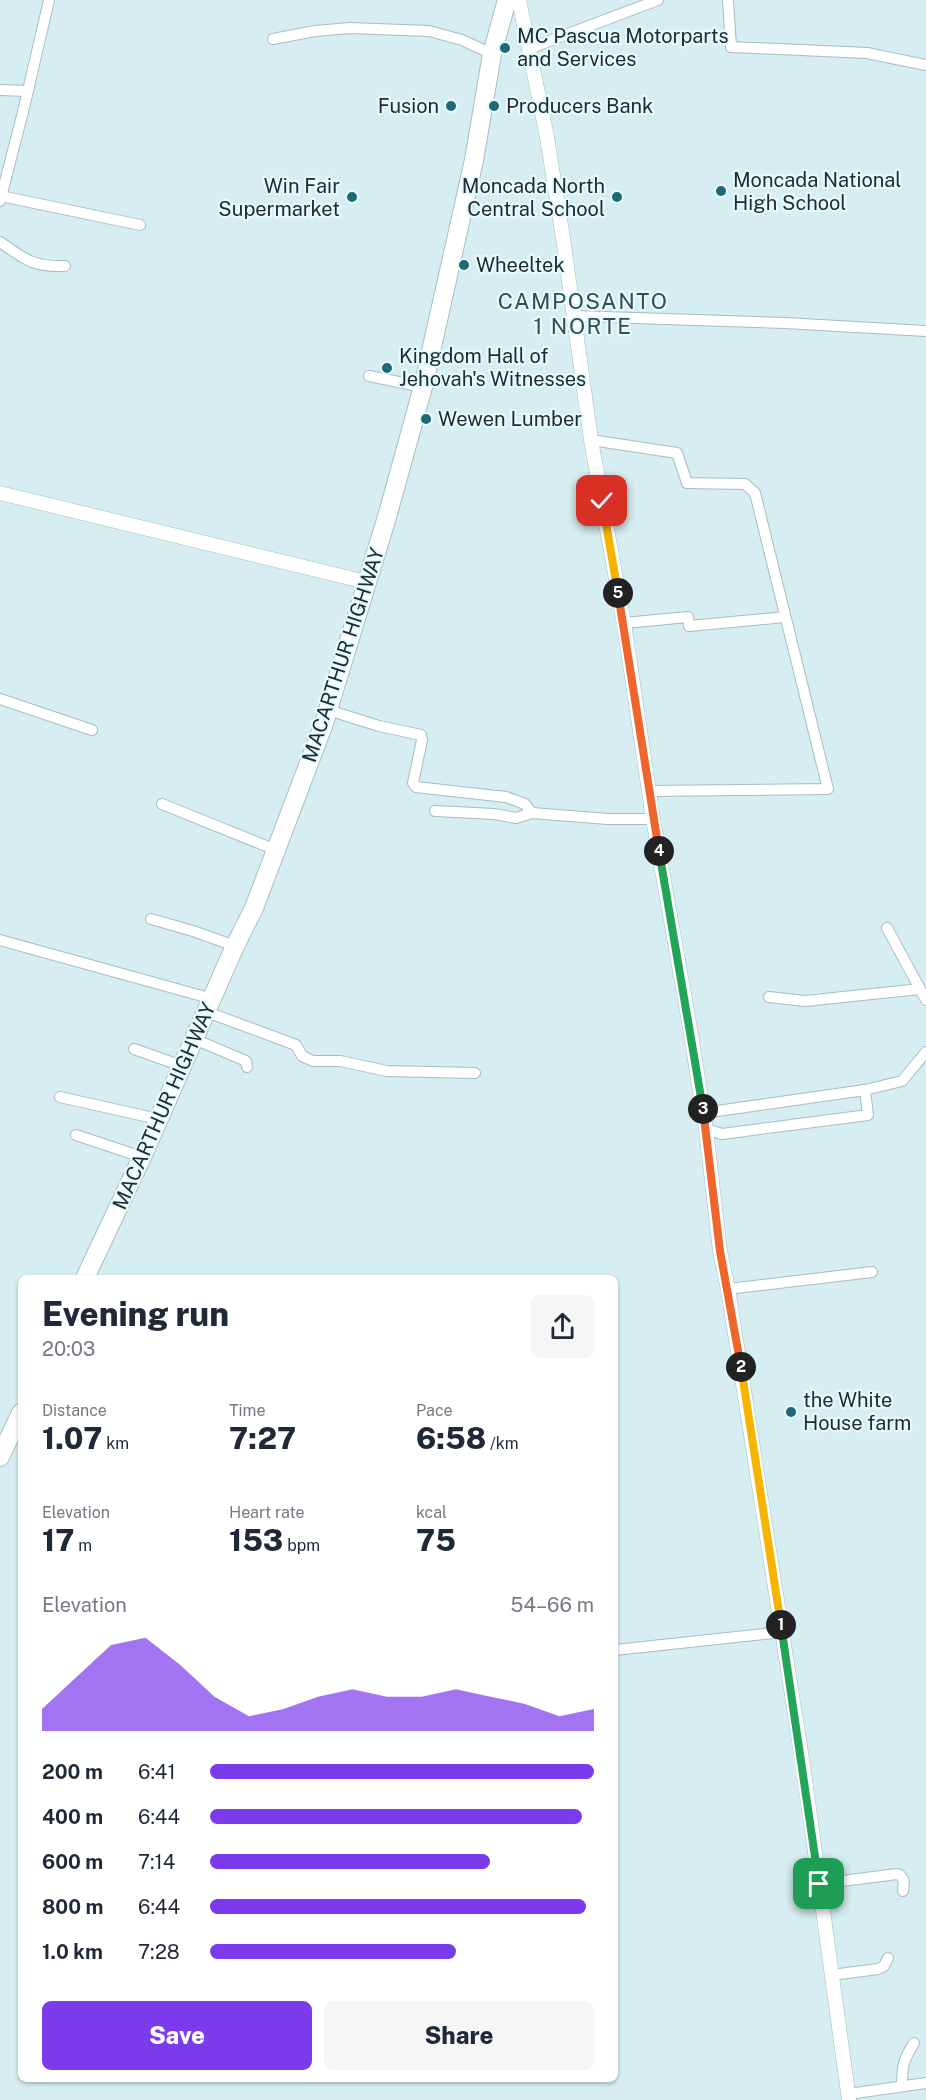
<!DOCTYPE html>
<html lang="en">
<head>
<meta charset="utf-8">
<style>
  :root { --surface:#fff; --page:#f6f6f7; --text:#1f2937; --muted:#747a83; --accent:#7c3aed }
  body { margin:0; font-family:"Public Sans",sans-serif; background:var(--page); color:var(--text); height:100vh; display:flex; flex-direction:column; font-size:22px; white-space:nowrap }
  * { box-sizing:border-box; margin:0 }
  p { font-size:20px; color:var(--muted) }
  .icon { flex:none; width:33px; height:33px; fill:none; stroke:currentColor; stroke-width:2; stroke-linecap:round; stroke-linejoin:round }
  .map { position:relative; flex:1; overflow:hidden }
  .drawer { position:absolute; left:18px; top:1275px; width:600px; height:807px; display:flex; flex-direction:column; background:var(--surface); border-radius:9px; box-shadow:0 2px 4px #0004 }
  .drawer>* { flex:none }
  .pin { position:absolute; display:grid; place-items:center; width:51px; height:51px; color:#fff; margin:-26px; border-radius:12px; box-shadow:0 3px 9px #0006 }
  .km { position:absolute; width:30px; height:30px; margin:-15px; border-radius:50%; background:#222; color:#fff; font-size:16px; line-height:30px; text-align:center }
  .round { display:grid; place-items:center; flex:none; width:63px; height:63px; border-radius:9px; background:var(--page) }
  .head { display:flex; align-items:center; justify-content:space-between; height:102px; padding:0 24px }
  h1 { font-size:33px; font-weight:800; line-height:45px }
  .stats { display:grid; grid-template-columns:repeat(3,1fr); gap:9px; height:102px; padding:6px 24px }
  .stats div { display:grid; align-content:center }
  .stats b { font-size:30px; font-weight:800 }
  .stats small { font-size:16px; font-weight:400 }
  .stats p { font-size:16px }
  .chart { height:168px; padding:12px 24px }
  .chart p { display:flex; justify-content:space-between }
  .chart svg { width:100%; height:108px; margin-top:6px; fill:var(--accent); opacity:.7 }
  .primary-button { display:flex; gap:12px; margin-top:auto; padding:12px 24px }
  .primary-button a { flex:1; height:69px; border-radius:9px; background:var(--accent); color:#fff; font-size:24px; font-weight:800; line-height:69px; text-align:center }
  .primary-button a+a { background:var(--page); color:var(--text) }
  ul { padding:0 24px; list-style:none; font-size:20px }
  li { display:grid; grid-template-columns:96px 72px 1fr; align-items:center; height:45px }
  li i { height:15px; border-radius:8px; background:var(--accent) }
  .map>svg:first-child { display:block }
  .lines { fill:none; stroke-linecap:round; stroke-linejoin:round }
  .street-casing { stroke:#a7bdc2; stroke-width:12 }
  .secondary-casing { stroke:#a7bdc2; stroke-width:15 }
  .highway-casing { stroke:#a7bdc2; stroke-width:20 }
  .street { stroke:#fff; stroke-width:10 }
  .secondary { stroke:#fff; stroke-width:14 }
  .highway { stroke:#fff; stroke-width:18 }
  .split-1-casing { stroke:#fff; stroke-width:12 }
  .split-2-casing { stroke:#fff; stroke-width:12 }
  .split-3-casing { stroke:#fff; stroke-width:12 }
  .split-4-casing { stroke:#fff; stroke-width:12 }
  .split-5-casing { stroke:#fff; stroke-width:12 }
  .split-6-casing { stroke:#fff; stroke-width:12 }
  .split-1 { stroke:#22a559; stroke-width:8 }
  .split-2 { stroke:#f5b400; stroke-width:8 }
  .split-3 { stroke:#f0652b; stroke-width:8 }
  .split-4 { stroke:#22a559; stroke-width:8 }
  .split-5 { stroke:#f0652b; stroke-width:8 }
  .split-6 { stroke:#f5b400; stroke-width:8 }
  .poi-dot { fill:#1f6874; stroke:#e3faff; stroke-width:2 }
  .labels { text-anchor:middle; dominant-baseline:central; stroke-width:4.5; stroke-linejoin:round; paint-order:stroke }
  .poi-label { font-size:20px; fill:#232b2d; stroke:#e3faff; text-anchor:start }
  .street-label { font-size:20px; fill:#232b2d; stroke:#e3faff }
  .quarter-label { font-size:22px; letter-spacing:1.5px; fill:#384b4f; stroke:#e3faff }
</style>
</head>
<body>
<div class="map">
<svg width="926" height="2100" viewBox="0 0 926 2100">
  <rect width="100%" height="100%" fill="#d6edf1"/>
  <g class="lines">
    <defs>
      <g id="street">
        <polyline points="728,0 731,47 867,53 926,65"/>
        <polyline points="273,39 315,31 350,28 429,31 462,40 492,54"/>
        <polyline points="528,49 658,0"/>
        <polyline points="0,90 28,91"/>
        <polyline points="1,196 140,225"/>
        <polyline points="0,201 23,112 49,0"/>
        <path d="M 0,242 C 26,260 33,267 65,266"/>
        <polyline points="574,316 785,323 926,331"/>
        <polyline points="369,376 423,387"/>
        <polyline points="591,440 677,453 687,483 745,484 755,493 828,789 650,791"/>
        <polyline points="624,623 688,617 689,626 785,617"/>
        <polyline points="0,699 92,730"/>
        <polyline points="328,710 379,726 421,735 422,740 413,783 416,787 506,797 525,804 532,813"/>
        <polyline points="162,804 276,850"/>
        <polyline points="435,811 494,814 516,818 532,813 608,819 653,819"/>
        <polyline points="151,919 193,931 235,946"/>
        <polyline points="887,928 926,1000"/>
        <polyline points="0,940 213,999"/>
        <polyline points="769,997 805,1001 920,989"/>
        <polyline points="207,1012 296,1045 302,1056 313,1061 340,1061 387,1071 475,1073"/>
        <polyline points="194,1039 246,1061 247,1067"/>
        <polyline points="134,1049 182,1066"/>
        <polyline points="60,1097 158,1119"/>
        <polyline points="703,1113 865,1090 902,1081 926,1052"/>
        <polyline points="706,1129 722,1134 868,1115 865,1090"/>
        <polyline points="76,1135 142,1157"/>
        <polyline points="728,1289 872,1272"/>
        <polyline points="615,1650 782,1632"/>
        <polyline points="819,1884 897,1874 900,1875 904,1881 903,1891"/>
        <polyline points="832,1975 878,1969 884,1966 888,1958"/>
        <path d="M 902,2086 C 902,2067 903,2060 914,2043"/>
        <polyline points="849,2094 926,2083"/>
      </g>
      <g id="secondary">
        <polyline points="519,0 547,137 563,238 591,440 624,623 653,819 689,1022 706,1129 720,1251 728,1289 803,1765 849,2100"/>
        <polyline points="0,493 366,582"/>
      </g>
      <g id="highway">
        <polyline points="85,1278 142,1157 235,946 254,908 323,726 387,517 423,387 474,160 492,54 507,0"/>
        <polyline points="0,1457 21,1413"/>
      </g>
    </defs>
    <use href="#street" class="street-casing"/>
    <use href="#secondary" class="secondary-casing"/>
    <use href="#highway" class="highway-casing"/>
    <use href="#street" class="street"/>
    <use href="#secondary" class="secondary"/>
    <use href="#highway" class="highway"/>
  </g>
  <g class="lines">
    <defs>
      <polyline id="split-1" points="781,1625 819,1884"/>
      <polyline id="split-2" points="741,1367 781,1625"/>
      <polyline id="split-3" points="703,1109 720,1251 741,1367"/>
      <polyline id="split-4" points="659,851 703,1109"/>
      <polyline id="split-5" points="618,593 659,851"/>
      <polyline id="split-6" points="602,501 618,593"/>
    </defs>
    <use href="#split-1" class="split-1-casing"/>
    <use href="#split-2" class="split-2-casing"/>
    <use href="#split-3" class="split-3-casing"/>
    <use href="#split-4" class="split-4-casing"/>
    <use href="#split-5" class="split-5-casing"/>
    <use href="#split-6" class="split-6-casing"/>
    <use href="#split-1" class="split-1"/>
    <use href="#split-2" class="split-2"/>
    <use href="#split-3" class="split-3"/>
    <use href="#split-4" class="split-4"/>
    <use href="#split-5" class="split-5"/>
    <use href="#split-6" class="split-6"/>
  </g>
  <g class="poi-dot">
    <circle cx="505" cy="48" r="6"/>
    <circle cx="451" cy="106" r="6"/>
    <circle cx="494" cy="106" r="6"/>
    <circle cx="721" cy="191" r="6"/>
    <circle cx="352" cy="197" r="6"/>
    <circle cx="617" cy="197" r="6"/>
    <circle cx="464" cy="265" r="6"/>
    <circle cx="387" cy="368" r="6"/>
    <circle cx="426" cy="419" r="6"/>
    <circle cx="791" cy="1412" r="6"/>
  </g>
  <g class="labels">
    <g class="poi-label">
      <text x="517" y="36">MC Pascua Motorparts<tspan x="517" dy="23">and Services</tspan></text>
      <text x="439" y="106" text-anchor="end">Fusion</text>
      <text x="506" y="106">Producers Bank</text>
      <text x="733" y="180">Moncada National<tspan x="733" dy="23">High School</tspan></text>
      <text x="340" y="186" text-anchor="end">Win Fair<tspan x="340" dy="23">Supermarket</tspan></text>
      <text x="605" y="186" text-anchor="end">Moncada North<tspan x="605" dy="23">Central School</tspan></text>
      <text x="476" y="265">Wheeltek</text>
      <text x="399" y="356">Kingdom Hall of<tspan x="399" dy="23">Jehovah's Witnesses</tspan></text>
      <text x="438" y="419">Wewen Lumber</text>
      <text x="803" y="1400">the White<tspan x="803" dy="23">House farm</tspan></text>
    </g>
    <g class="street-label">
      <text transform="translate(343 655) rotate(-72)">MACARTHUR HIGHWAY</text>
      <text transform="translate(164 1106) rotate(-66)">MACARTHUR HIGHWAY</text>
    </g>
    <g class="quarter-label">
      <text x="583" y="301">CAMPOSANTO<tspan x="583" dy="25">1 NORTE</tspan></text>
    </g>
  </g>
</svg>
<div class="pin" style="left:819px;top:1884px;background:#1e9e55"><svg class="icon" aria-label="arrive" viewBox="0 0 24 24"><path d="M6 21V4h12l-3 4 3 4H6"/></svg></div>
<div class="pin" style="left:602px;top:501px;background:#d93025"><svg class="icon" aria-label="check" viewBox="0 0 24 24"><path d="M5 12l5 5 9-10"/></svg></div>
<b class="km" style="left:781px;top:1625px">1</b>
<b class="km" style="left:741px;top:1367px">2</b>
<b class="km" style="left:703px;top:1109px">3</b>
<b class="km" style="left:659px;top:851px">4</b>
<b class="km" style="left:618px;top:593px">5</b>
<section class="drawer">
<div class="head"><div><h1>Evening run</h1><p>20:03</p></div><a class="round"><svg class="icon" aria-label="share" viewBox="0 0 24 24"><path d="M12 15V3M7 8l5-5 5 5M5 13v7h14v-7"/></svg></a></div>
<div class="stats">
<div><p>Distance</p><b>1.07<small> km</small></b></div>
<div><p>Time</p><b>7:27</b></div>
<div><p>Pace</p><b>6:58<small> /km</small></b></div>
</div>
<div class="stats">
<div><p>Elevation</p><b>17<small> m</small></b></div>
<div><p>Heart rate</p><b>153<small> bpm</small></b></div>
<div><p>kcal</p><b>75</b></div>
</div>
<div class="chart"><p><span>Elevation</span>54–66 m</p>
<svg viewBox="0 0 160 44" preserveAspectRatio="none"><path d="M0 44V35L10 22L20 9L30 6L40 17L50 30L60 38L70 35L80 30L90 27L100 30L110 30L120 27L130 30L140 33L150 38L160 35V44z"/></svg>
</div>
<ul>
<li><b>200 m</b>6:41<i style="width:100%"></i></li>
<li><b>400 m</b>6:44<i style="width:97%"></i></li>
<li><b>600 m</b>7:14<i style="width:73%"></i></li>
<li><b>800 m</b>6:44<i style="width:98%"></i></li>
<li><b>1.0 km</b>7:28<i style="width:64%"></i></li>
</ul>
<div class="primary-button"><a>Save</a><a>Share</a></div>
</section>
</div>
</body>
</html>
